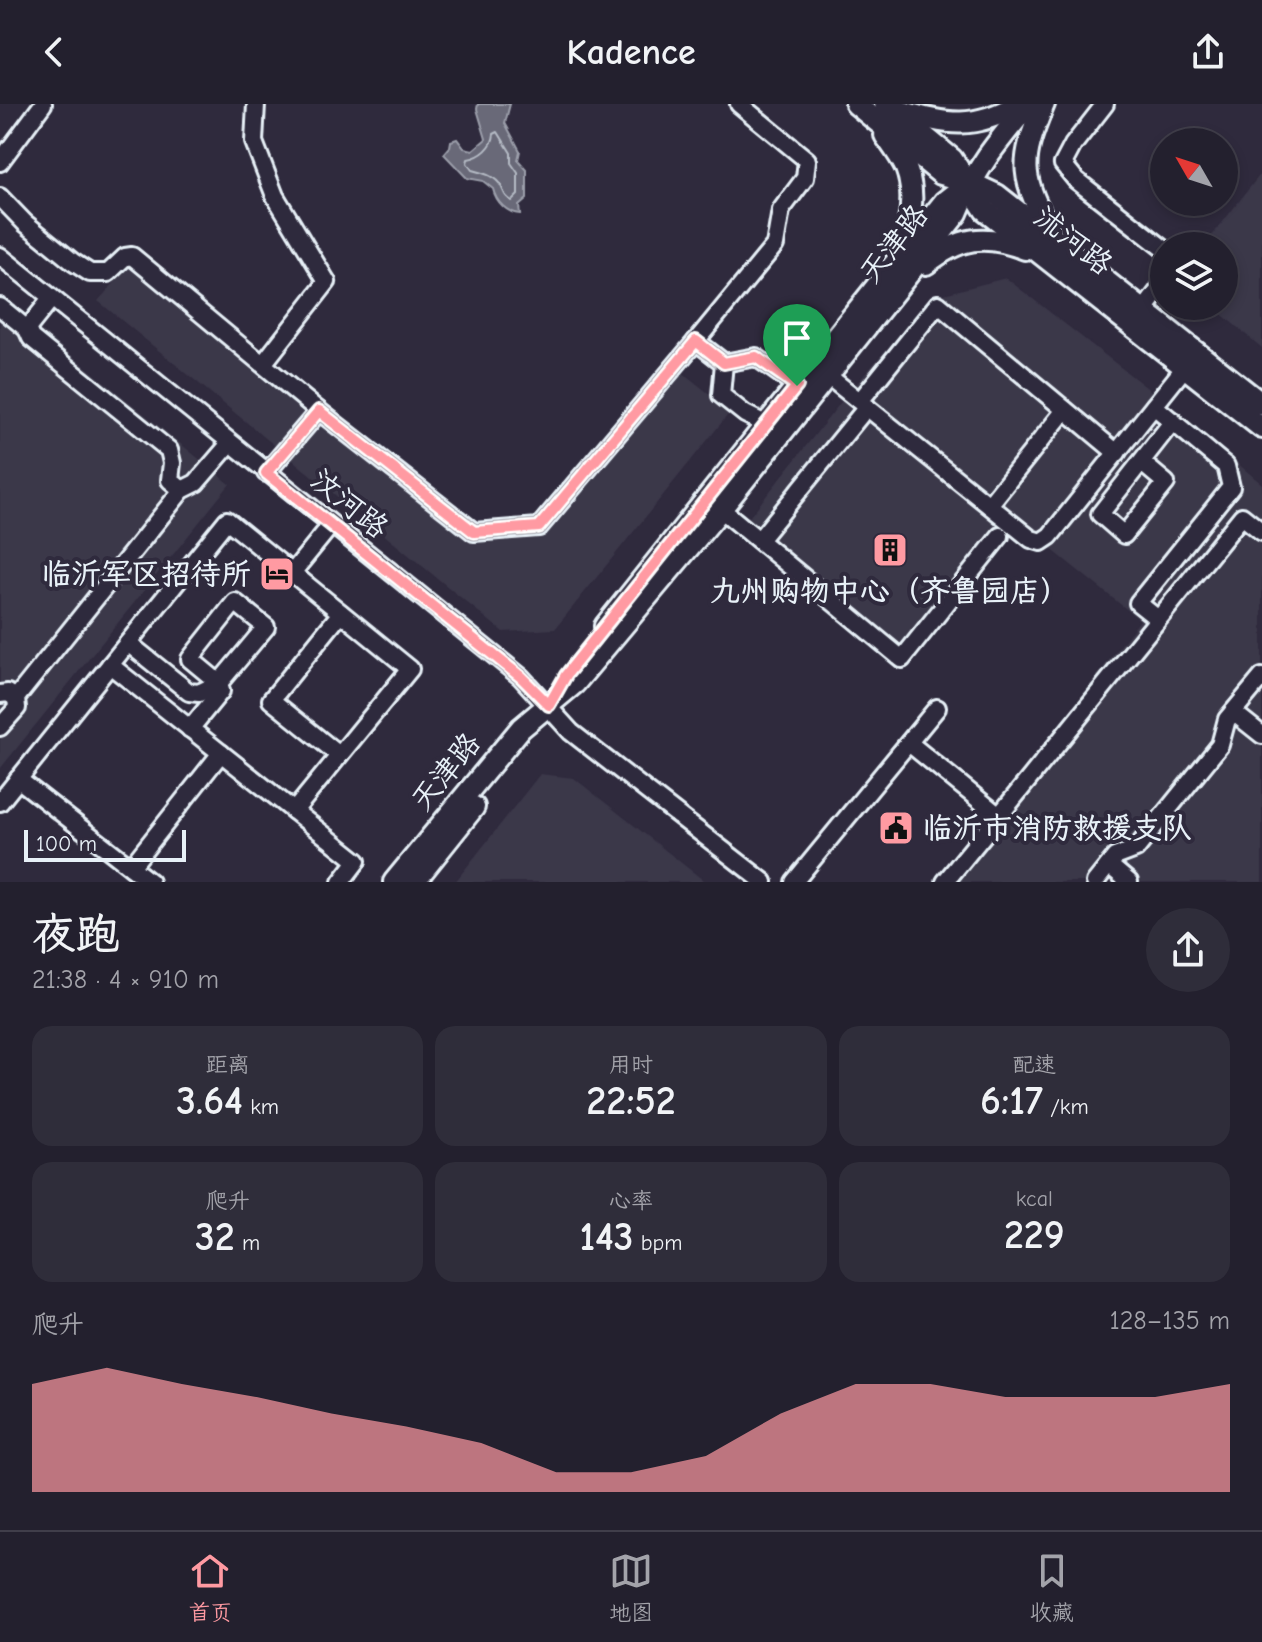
<!DOCTYPE html>
<html lang="zh">
<head>
<meta charset="utf-8">
<style>
  :root { --surface:#23202e; --page:#2f2d3a; --text:#f1f3f6; --muted:#a3a3aa; --line:#403e4a; --accent:#ff9aa2 }
  body { margin:0; font-family:"Comic Neue","LXGW WenKai TC",sans-serif; background:var(--page); color:var(--text); height:100vh; display:flex; flex-direction:column; font-size:30px; white-space:nowrap }
  * { box-sizing:border-box; margin:0 }
  p { font-size:26px; color:var(--muted) }
  .icon { flex:none; width:44px; height:44px; fill:none; stroke:currentColor; stroke-width:2; stroke-linecap:round; stroke-linejoin:round }
  .map { position:relative; height:778px; overflow:hidden }
  .side { display:flex; flex-direction:column; background:var(--surface); flex:1 }
  .side>* { flex:none }
  .needle { width:52px; rotate:309deg }
  .buttons { position:absolute; left:1150px; top:24px; display:grid; gap:16px }
  .buttons a { display:grid; place-items:center; width:88px; height:88px; border-radius:50%; background:var(--surface); box-shadow:0 4px 12px #0003,0 0 0 2px var(--line); font-size:40px }
  .scale { position:absolute; left:24px; bottom:20px; width:162px; box-sizing:border-box; padding-left:8px; border:4px solid #e8f1f8; border-top:0; font-size:22px; line-height:28px; white-space:nowrap; color:#e8f1f8; -webkit-text-stroke:6px #2f2a3d; paint-order:stroke }
  .pin { position:absolute; display:grid; place-items:center; width:68px; height:68px; color:#fff; margin:-82px -34px; border-radius:50% 50% 50% 0; rotate:-45deg; box-shadow:0 0 8px #0007 }
  .pin .icon { rotate:45deg }
  .round { display:grid; place-items:center; flex:none; width:84px; height:84px; border-radius:42px; background:var(--page) }
  .overview { display:flex; align-items:center; justify-content:space-between; height:136px; padding:0 32px }
  h1 { font-size:44px; font-weight:600; line-height:60px }
  .metrics { display:grid; grid-template-columns:repeat(3,1fr); gap:12px; height:136px; padding:8px 32px }
  .metrics div { display:grid; align-content:center; border-radius:20px; background:var(--page); text-align:center }
  .metrics b { font-size:40px; font-weight:600 }
  .metrics small { font-size:22px; font-weight:400 }
  .metrics p { font-size:22px }
  .chart { height:224px; padding:16px 32px }
  .chart p { display:flex; justify-content:space-between }
  .chart svg { width:100%; height:144px; margin-top:8px; fill:var(--accent); opacity:.7 }
  header { display:flex; justify-content:space-between; align-items:center; height:104px; padding:0 32px; background:var(--surface); font-size:36px; font-weight:600 }
  .dock { display:flex; justify-content:space-around; align-items:center; height:112px; border-top:2px solid var(--line); background:var(--surface); font-size:22px; color:var(--muted) }
  .dock a { display:grid; justify-items:center; gap:4px }
  .dock .on { color:var(--accent) }
  .map>svg:first-child { display:block }
  .built { fill:#3b3749 }
  .water { fill:#696978; stroke:#9c9fab; stroke-width:2 }
  .lines { fill:none; stroke-linecap:round; stroke-linejoin:round }
  .shore { stroke:#b5bbc5; stroke-width:2 }
  .minor-casing { stroke:#e8f1f8; stroke-width:22 }
  .major-casing { stroke:#e8f1f8; stroke-width:26 }
  .minor { stroke:#2f2a3d; stroke-width:16 }
  .major { stroke:#2f2a3d; stroke-width:20 }
  .route-casing { stroke:#fff; stroke-width:16 }
  .route { stroke:#ff9aa2; stroke-width:10 }
  .labels { text-anchor:middle; dominant-baseline:central; stroke-width:8; stroke-linejoin:round; paint-order:stroke }
  .street-label { font-size:30px; fill:#e8f1f8; stroke:#2f2a3d }
  .poi-label { font-size:30px; font-weight:bold; fill:#e8f1f8; stroke:#2f2a3d; text-anchor:end }
</style>
</head>
<body>
<header><svg class="icon" aria-label="back" viewBox="0 0 24 24"><path d="M15 5l-7 7 7 7"/></svg>Kadence<svg class="icon" aria-label="share" viewBox="0 0 24 24"><path d="M12 15V3M7 8l5-5 5 5M5 13v7h14v-7"/></svg></header>
<div class="map">
<svg width="1262" height="778" viewBox="0 0 1262 778">
  <rect width="100%" height="100%" fill="#2f2a3d"/>
  <filter id="ink" filterUnits="userSpaceOnUse"><feTurbulence type="fractalNoise" baseFrequency=".0125" numOctaves="2"/><feDisplacementMap in="SourceGraphic" scale="16" xChannelSelector="R" yChannelSelector="G"/><feConvolveMatrix kernelMatrix="1 2 1 2 8 2 1 2 1" color-interpolation-filters="sRGB"/></filter>
  <g filter="url(#ink)">
    <g class="built">
      <polygon points="1262,68 1262,244 1212,202 1224,202 1224,142 1204,142"/>
      <polygon points="130,161 471,434 537,435 678,265 731,307 555,525 503,528 98,197"/>
      <polygon points="1006,174 1160,294 1262,380 1262,778 938,778 1140,516 1050,444 1022,442 1005,427 901,563 735,431 845,293 932,193"/>
      <polygon points="0,193 230,380 0,665"/>
      <polygon points="540,670 574,674 703,776 701,778 455,778"/>
    </g>
    <path class="water" d="M 478,0 L 510,0 L 505,19 L 520,47 L 518,56 L 527,66 L 527,95 L 519,102 L 520,110 C 507,109 496,98 493,85 L 483,77 L 467,74 L 444,50 L 450,43 L 451,37 L 457,35 L 464,44 L 473,46 L 486,35 L 477,5 Z"/>
    <g class="lines">
      <path class="shore" d="M 498,28 L 511,49 L 511,59 L 518,69 L 518,91 L 512,97 C 504,92 505,90 501,82 C 495,71 482,69 472,66 L 467,59 L 468,55 C 481,53 493,43 494,30 Z"/>
      <defs>
        <g id="minor">
          <polyline points="256,0 254,38 275,92 327,178 263,260"/>
          <polyline points="1105,0 1073,41 1063,60 1076,76 1164,145"/>
          <polyline points="0,58 43,0"/>
          <polyline points="0,93 25,119 73,158 90,169 108,169 125,153 132,152 319,307"/>
          <polyline points="0,152 521,573 571,628 764,778"/>
          <polyline points="0,203 27,225 47,200"/>
          <polyline points="1143,207 1164,179"/>
          <polyline points="27,225 31,234 169,346 172,359 170,376 182,386"/>
          <polyline points="696,237 775,141 781,106 805,74 807,56 739,0"/>
          <polyline points="724,259 756,253 797,282"/>
          <polyline points="828,272 1031,435 1041,438 1050,432 1185,263"/>
          <polyline points="860,297 938,200 1117,349"/>
          <polyline points="1154,302 1226,362 1231,383 1138,499 1158,515"/>
          <polyline points="1141,358 1166,379 1124,431 1100,410 1173,317"/>
          <polyline points="266,369 319,307 474,428 539,423 696,237 724,259 721,291 745,310 765,320"/>
          <polyline points="989,401 1065,306"/>
          <polyline points="721,405 902,555 1000,432"/>
          <polyline points="759,436 867,303"/>
          <polyline points="292,469 327,426"/>
          <polyline points="128,539 189,588 199,589 207,585"/>
          <polyline points="110,561 227,416 410,565 294,707"/>
          <polyline points="0,590 8,589 16,594"/>
          <polyline points="1233,608 1262,631"/>
          <polyline points="0,623 17,604 16,594 182,386 196,379 226,344"/>
          <polyline points="190,625 221,587 219,579 266,523 235,498 190,555 219,579"/>
          <polyline points="909,639 999,712 945,778"/>
          <polyline points="339,651 271,596 341,509"/>
          <polyline points="18,675 150,778"/>
          <polyline points="0,698 110,561 357,757 341,778"/>
          <polyline points="999,712 1242,412 1262,428"/>
          <polyline points="1109,761 1129,778"/>
          <polyline points="131,763 221,649"/>
          <polyline points="794,778 937,604"/>
          <polyline points="1095,778 1115,753 1136,745 1220,641 1227,615 1262,573"/>
        </g>
        <g id="major">
          <polyline points="856,0 941,70 969,78 997,91 1262,300"/>
          <polyline points="885,0 952,55 985,106 1262,324"/>
          <path d="M 1044,0 C 1018,62 1021,72 1052,131"/>
          <path d="M 900,7 C 948,21 974,26 1019,0"/>
          <path d="M 885,31 C 892,41 901,53 906,64 C 916,89 911,123 899,146"/>
          <path d="M 926,160 C 959,133 985,129 1025,145"/>
          <polyline points="605,522 944,98 967,80"/>
          <path d="M 394,778 L 521,624 L 575,579 L 721,405 L 957,109 C 975,64 998,37 1029,0"/>
          <polyline points="414,778 474,703"/>
        </g>
      </defs>
      <use href="#minor" class="minor-casing"/>
      <use href="#major" class="major-casing"/>
      <use href="#minor" class="minor"/>
      <use href="#major" class="major"/>
    </g>
  </g>
  <g class="lines" filter="url(#ink)">
    <defs>
      <polygon id="route" points="696,237 724,259 756,253 797,282 566,571 549,601 521,573 266,369 319,307 474,428 539,423"/>
    </defs>
    <use href="#route" class="route-casing"/>
    <use href="#route" class="route"/>
  </g>
  <defs>
    <symbol id="building-square" viewBox="-11 -11 22 22"><rect x="-9" y="-9" width="18" height="18" rx="4" fill="#ff9aa2" stroke="#2f2a3d"/><path d="M-4-6H4V6H1V3H-1V6H-4ZM-2.5-4.3h1.7v1.8h-1.7ZM.8-4.3h1.7v1.8H.8ZM-2.5-1h1.7V.8h-1.7ZM.8-1h1.7V.8H.8Z" fill="#111"/></symbol>
    <symbol id="hotel-square" viewBox="-11 -11 22 22"><rect x="-9" y="-9" width="18" height="18" rx="4" fill="#ff9aa2" stroke="#2f2a3d"/><path d="M-6-4.5h1.5V1H6V5H4.5V3h-9V5H-6ZM-4 0a1.8 1.8 0 1 1 3.6 0ZM.5 0V-2.5h3Q6-2.5 6 0Z" fill="#111"/></symbol>
    <symbol id="civic-square" viewBox="-11 -11 22 22"><rect x="-9" y="-9" width="18" height="18" rx="4" fill="#ff9aa2" stroke="#2f2a3d"/><path d="M-.6-6.5H3V-4.5H.6V-3L4-1V1h2V6H-6V1h2V-1L-.6-3ZM-1.2 2.5V6h2.4V2.5Z" fill="#111"/></symbol>
  </defs>
  <g fill-rule="evenodd">
    <use href="#building-square" x="870" y="426" width="40" height="40"/>
    <use href="#hotel-square" x="257" y="450" width="40" height="40"/>
    <use href="#civic-square" x="876" y="704" width="40" height="40"/>
  </g>
  <g class="labels">
    <g class="street-label">
      <text transform="translate(1073 137) rotate(38)">沭河路</text>
      <text transform="translate(894 140) rotate(-52)">天津路</text>
      <text transform="translate(349 400) rotate(39)">汶河路</text>
      <text transform="translate(446 668) rotate(-51)">天津路</text>
    </g>
    <g class="poi-label">
      <text x="251" y="470">临沂军区招待所</text>
      <text x="890" y="487" text-anchor="middle">九州购物中心（齐鲁园店）</text>
      <text x="922" y="724" text-anchor="start">临沂市消防救援支队</text>
    </g>
  </g>
</svg>
<div class="buttons">
<a><svg class="needle" viewBox="-14 -14 28 28"><path d="M0-13l5 13h-10z" fill="#e53935"/><path d="M0 13l5-13h-10z" fill="#a3a3aa"/></svg></a>
<a><svg class="icon" aria-label="layers" viewBox="0 0 24 24"><path d="M12 4l9 5-9 5-9-5zM3 14l9 5 9-5"/></svg></a>
</div>
<div class="scale">100 m</div>
<div class="pin" style="left:797px;top:282px;background:#1e9e55"><svg class="icon" aria-label="arrive" viewBox="0 0 24 24"><path d="M6 21V4h12l-3 4 3 4H6"/></svg></div>
</div>
<section class="side">
<div class="overview"><div><h1>夜跑</h1><p>21:38 · 4 × 910 m</p></div><a class="round"><svg class="icon" aria-label="share" viewBox="0 0 24 24"><path d="M12 15V3M7 8l5-5 5 5M5 13v7h14v-7"/></svg></a></div>
<div class="metrics">
<div><p>距离</p><b>3.64<small> km</small></b></div>
<div><p>用时</p><b>22:52</b></div>
<div><p>配速</p><b>6:17<small> /km</small></b></div>
</div>
<div class="metrics">
<div><p>爬升</p><b>32<small> m</small></b></div>
<div><p>心率</p><b>143<small> bpm</small></b></div>
<div><p>kcal</p><b>229</b></div>
</div>
<div class="chart"><p><span>爬升</span>128–135 m</p>
<svg viewBox="0 0 160 44" preserveAspectRatio="none"><path d="M0 44V11L10 6L20 11L30 15L40 20L50 24L60 29L70 38L80 38L90 33L100 20L110 11L120 11L130 15L140 15L150 15L160 11V44z"/></svg>
</div>
</section>
<nav class="dock">
<a class="on"><svg class="icon" aria-label="home" viewBox="0 0 24 24"><path d="M3 11l9-7 9 7M6 9v11h12V9"/></svg>首页</a>
<a><svg class="icon" aria-label="map" viewBox="0 0 24 24"><path d="M3 6l6-2 6 2 6-2v14l-6 2-6-2-6 2zM9 4v14M15 6v14"/></svg>地图</a>
<a><svg class="icon" aria-label="saved" viewBox="0 0 24 24"><path d="M7 4h10v16l-5-4-5 4z"/></svg>收藏</a>
</nav>
</body>
</html>
